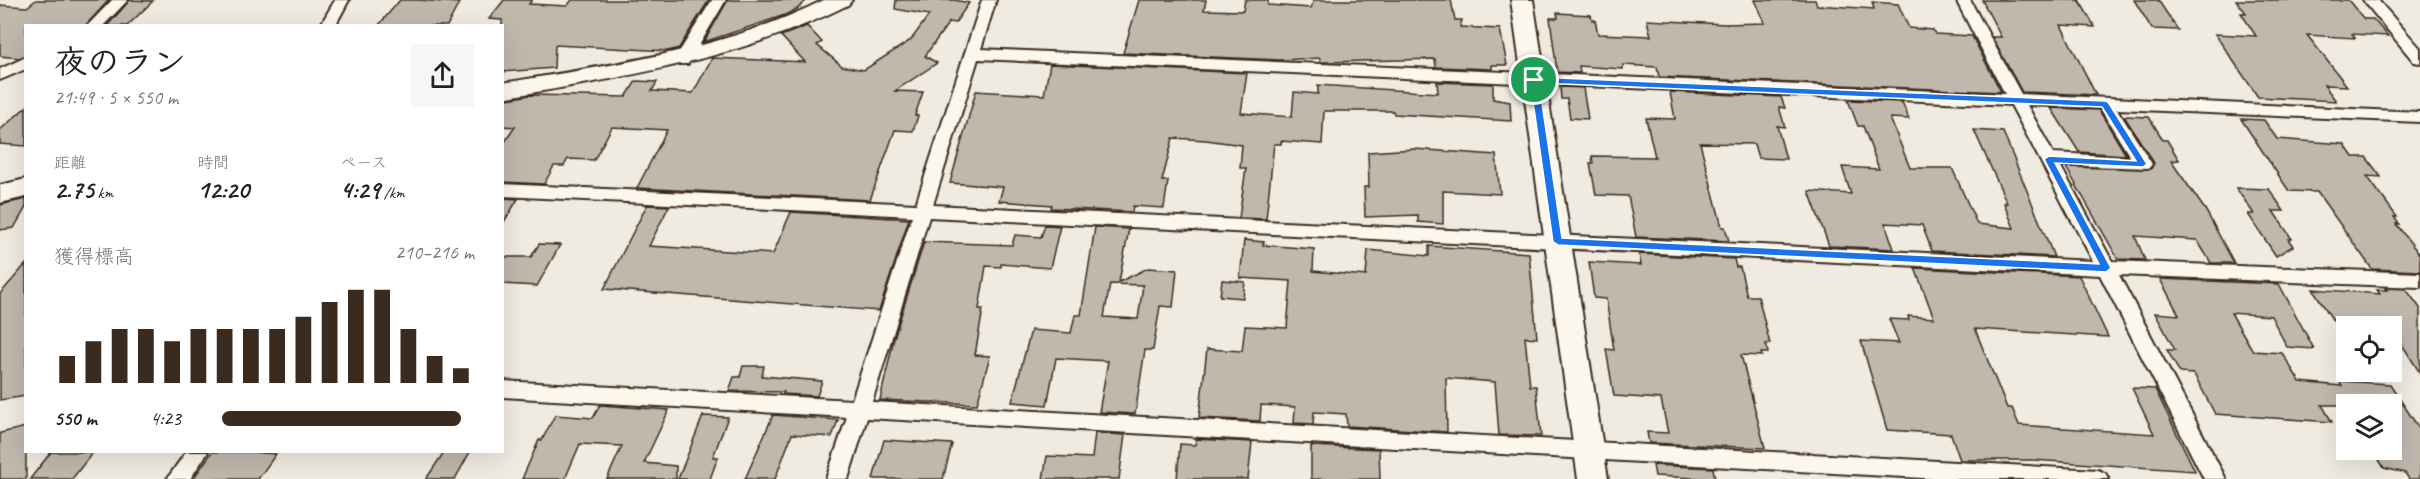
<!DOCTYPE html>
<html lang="ja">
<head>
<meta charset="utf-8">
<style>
  :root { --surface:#fff; --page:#f6f6f6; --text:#222; --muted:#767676; --accent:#3b2a1e }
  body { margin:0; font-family:Caveat,"Klee One",sans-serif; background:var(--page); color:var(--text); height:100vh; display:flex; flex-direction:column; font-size:22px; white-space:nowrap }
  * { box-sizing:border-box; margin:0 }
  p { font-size:20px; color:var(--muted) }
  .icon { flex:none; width:33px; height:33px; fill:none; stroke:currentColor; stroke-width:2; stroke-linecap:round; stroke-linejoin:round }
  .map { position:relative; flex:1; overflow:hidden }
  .sheet { position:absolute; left:24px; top:24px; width:480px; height:429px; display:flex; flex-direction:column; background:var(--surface); border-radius:0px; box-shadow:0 6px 24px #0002 }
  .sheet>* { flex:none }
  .fabs { position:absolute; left:2336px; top:316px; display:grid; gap:12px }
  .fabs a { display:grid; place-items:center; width:66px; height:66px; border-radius:0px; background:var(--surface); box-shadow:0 6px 24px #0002; font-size:30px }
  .pin { position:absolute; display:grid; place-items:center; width:51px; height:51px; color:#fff; margin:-26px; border:3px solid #fff; border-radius:50%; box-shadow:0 2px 6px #0007 }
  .round { display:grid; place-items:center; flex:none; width:63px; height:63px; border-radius:0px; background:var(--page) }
  .overview { display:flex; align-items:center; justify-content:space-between; height:102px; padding:0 30px }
  h1 { font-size:33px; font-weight:600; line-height:45px }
  .metrics { display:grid; grid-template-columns:repeat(3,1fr); gap:9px; height:102px; padding:6px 30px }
  .metrics div { display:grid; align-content:center }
  .metrics b { font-size:26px; font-weight:600 }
  .metrics small { font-size:16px; font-weight:400 }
  .metrics p { font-size:16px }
  .chart { height:168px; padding:12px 30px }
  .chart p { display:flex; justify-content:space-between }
  .chart svg { width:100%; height:108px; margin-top:6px; stroke:var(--accent); stroke-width:6 }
  ul { padding:0 30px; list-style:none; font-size:20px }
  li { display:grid; grid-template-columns:96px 72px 1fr; align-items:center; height:45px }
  li i { height:15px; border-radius:8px; background:var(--accent) }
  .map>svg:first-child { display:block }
  .building { fill:#c0b8ad; stroke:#3b2a1e; stroke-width:1.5; fill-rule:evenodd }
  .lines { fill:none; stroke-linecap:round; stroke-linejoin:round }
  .street-casing { stroke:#3b2a1e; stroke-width:4 }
  .secondary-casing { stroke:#3b2a1e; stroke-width:4 }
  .street { fill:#fbf7ec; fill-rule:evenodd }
  .secondary { fill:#fbf7ec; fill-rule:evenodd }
  .route { fill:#1a73e8; stroke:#fff; stroke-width:1.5; fill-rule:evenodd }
</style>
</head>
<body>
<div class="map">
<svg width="2420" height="479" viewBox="0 0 2420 479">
  <rect width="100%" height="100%" fill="#f0ebe0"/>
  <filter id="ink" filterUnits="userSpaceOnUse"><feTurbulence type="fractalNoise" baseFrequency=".0167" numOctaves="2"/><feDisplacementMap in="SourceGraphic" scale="12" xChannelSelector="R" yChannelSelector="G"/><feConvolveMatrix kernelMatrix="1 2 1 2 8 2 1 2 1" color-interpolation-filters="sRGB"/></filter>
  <g filter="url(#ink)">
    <g class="building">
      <polygon points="36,0 109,0 85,26 26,26 26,55 19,58 0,56 0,5 27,7"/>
      <polygon points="130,0 153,1 127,26 107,26"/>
      <polygon points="400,0 417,0 459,3 447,26 378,26"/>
      <polygon points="504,0 532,0 529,4 567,6 572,0 709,0 679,48 668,51 555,45 554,68 502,72 502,20 489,19"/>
      <polygon points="728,0 807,0 797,9 785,15 704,42"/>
      <polygon points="896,0 954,0 969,3 955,23 949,22 925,56 937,63 895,91 923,92 915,115 918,116 913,131 895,130 870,200 637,188 667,130 612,127 594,160 568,159 564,166 554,166 544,184 502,182 502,146 515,127 502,126 502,100 530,95 626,97 636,81 657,82 652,91 693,93 712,58 805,62 781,36 807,26 822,42 817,45 842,66 864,70 911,40 929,15 895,9"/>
      <polygon points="1139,0 1206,0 1204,10 1243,11 1245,0 1268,0 1268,5 1311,8 1314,0 1451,0 1455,20 1462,20 1460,27 1500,29 1507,65 1492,65 1492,69 1436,67 1435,59 1327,62 1320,62 1320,58 1279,60 1123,53"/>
      <polygon points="1755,0 1815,0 1817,5 1874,9 1872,2 1898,4 1909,28 1933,30 1935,34 1972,36 2001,92 1659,77 1657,67 1623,65 1623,69 1579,66 1580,73 1557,72 1550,18 1558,18 1557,13 1591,15 1592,20 1595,20 1598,34 1651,36 1647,20 1725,24 1765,23"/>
      <polygon points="1982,0 2079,0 2095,27 2061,25 2096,95 2022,92 1992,37 2001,37"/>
      <polygon points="2134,0 2158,0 2178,30 2152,29"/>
      <polygon points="2236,0 2348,0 2364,19 2373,19 2388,36 2352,34 2355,38 2307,35 2347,86 2324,85 2336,101 2258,97 2215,34 2256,36 2241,13 2246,13"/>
      <polygon points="1050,64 1247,73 1241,113 1292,117 1294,92 1318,94 1318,85 1438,93 1437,82 1493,84 1493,99 1510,102 1511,121 1394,114 1393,111 1324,111 1322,144 1281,141 1281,144 1274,144 1266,219 1239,218 1246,168 1240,168 1242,145 1206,140 1173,138 1162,181 1168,181 1164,208 1133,206 1132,212 1051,208 1052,205 999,201 1003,187 950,183 976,91 1044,95"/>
      <polygon points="1560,87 1583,88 1588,119 1570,118 1567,99 1561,99"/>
      <polygon points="1670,92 1781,97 1785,108 1779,107 1785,127 1777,126 1786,159 1758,158 1754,144 1700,143 1722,227 1725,227 1729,241 1636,237 1628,196 1596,195 1590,163 1593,163 1592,156 1655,157 1646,118 1675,119"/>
      <polygon points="1848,100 1902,102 1909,119 1890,118 1910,168 1952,168 1977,224 2014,228 2004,203 2007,203 1974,130 2003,132 2054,257 1932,251 1922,225 1885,223 1894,249 1829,246 1809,191 1851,194 1842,167 1879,169 1863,126 1858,126"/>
      <polygon points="26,107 26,146 0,144 0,130"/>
      <polygon points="2051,108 2099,110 2126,155 2079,152"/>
      <polygon points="2124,116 2149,117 2163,140 2167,140 2179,160 2171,161 2206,211 2234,263 2211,263 2197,240 2135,236 2145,260 2118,259 2066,167 2151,169 2154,163"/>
      <polygon points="2241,119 2264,120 2277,139 2344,144 2353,157 2366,157 2381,177 2367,176 2397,217 2394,217 2399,224 2396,224 2420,255 2420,271 2372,269 2317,192 2289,191"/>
      <polygon points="1414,149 1496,155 1500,194 1443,191 1443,224 1418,222 1418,215 1365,217 1364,187 1369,187 1368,152"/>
      <polygon points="2236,188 2269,189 2284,211 2273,211 2292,239 2288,239 2293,246 2276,256 2248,214 2254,214"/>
      <polygon points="502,198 518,199 502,225"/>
      <polygon points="26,199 26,207 14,228 0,230 0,205"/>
      <polygon points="647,205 669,206 649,246 773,254 791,212 909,219 879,311 604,289"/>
      <polygon points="1045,225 1060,226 1050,268 1001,264 1001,267 986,266 979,309 983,309 975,355 990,356 977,404 880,400 894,338 924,242 1012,245 1015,235 1041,237"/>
      <path d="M 1095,227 L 1129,229 L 1119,282 L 1148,268 L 1177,270 L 1173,307 L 1160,306 L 1153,350 L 1145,350 L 1135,414 L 1099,412 L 1108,361 L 1056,358 L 1047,405 L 1012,402 L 1031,330 L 1071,333 L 1075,315 L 1081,315 ZM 1110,284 L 1143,285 L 1138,319 L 1104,317 Z"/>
      <polygon points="1244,240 1264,242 1263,245 1314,249 1313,271 1366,276 1368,250 1429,256 1429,246 1529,253 1537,338 1525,337 1530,386 1536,386 1541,436 1499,435 1495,382 1446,378 1447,432 1347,426 1346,414 1314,412 1313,424 1294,423 1295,407 1261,405 1260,421 1199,418 1207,349 1242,351 1245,326 1287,328 1291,281 1240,278"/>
      <polygon points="539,244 560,245 537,286 502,284 502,257 531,257"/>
      <polygon points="1639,254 1734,259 1736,267 1740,267 1747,296 1758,296 1770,344 1766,344 1768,353 1761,353 1762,356 1741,355 1765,448 1649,443 1647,432 1668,433 1661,399 1614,396 1606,349 1614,350 1606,299 1594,298 1589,262 1641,265"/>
      <polygon points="26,264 26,396 0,400 0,294"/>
      <polygon points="1915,268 2079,276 2108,337 1975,329 2007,408 2012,408 2019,425 2154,434 2132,388 2155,389 2195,471 2033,460 1960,460 1951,434 1887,430 1861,341 1899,343 1889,319 1909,320 1908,316 1934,318"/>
      <polygon points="2160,279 2279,284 2314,349 2287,347 2271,316 2231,313 2253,351 2282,353 2300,382 2342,386 2339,381 2390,384 2420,430 2420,479 2409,479 2405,473 2384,468 2373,450 2391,450 2391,405 2322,405 2332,422 2215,414 2194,374 2180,373 2167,350 2175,350 2155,313 2179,315"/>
      <polygon points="1222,280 1245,282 1243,298 1220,296"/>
      <polygon points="2385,288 2406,289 2420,308 2420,373 2391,327 2337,327 2313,289 2380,294 2377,290 2387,290"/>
      <polygon points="743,366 764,366 762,376 822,381 817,396 783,394 784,392 729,391 734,377 740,377"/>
      <polygon points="600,405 669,410 644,463 676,466 676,479 607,479 622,446 580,444 565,479 522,479 539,440 542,440 555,415 593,418"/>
      <polygon points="773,415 838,420 832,437 792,434 775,479 745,479"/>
      <polygon points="703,416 728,417 713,457 718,457 710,479 678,479"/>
      <polygon points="26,427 26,479 0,479 0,433"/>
      <polygon points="1095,433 1125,435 1119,479 1043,479 1047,456 1092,458"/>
      <polygon points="1196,439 1252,442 1248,479 1177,479 1180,444 1195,445"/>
      <polygon points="884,440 952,444 943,479 873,479"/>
      <polygon points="1311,446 1379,449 1380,479 1311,479"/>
      <polygon points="51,452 93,452 72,479 30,479"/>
      <polygon points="212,452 252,452 276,454 258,479 193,479"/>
      <polygon points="444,452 470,452 455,479 426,479"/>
      <polygon points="1653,465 1713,468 1715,479 1655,476"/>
    </g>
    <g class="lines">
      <defs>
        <g id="street">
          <polygon points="112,0 128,0 103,26 87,26"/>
          <polygon points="335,0 349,0 335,26 320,26"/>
          <polygon points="712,0 726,0 688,64 676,64 674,60"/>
          <path d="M 982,0 L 996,0 L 981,49 L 2005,94 L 1956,0 L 1970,0 L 2021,94 L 2420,112 L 2420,122 L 2117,109 L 2152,164 L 2149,168 L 2060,165 L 2112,261 L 2420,273 L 2420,287 L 2119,275 L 2226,479 L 2204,479 L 2100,275 L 929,217 L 872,402 L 2098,470 L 2105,473 L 2109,479 L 1940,479 L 867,418 L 848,479 L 826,479 L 847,417 L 502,397 L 502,381 L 852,400 L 912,216 L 502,196 L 502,184 L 916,204 ZM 978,59 L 2011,105 L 2093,261 L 933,205 ZM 2027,105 L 2100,108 L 2130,157 L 2053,153 Z"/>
          <polygon points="2363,0 2378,0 2420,48 2420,63 2414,62"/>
          <polygon points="26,57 26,69 0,80 0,69"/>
          <polygon points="186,452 208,452 190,479 167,479"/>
        </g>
        <g id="secondary">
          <path d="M 824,0 L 852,0 L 848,5 C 737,60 623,77 502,98 L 502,83 C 613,65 723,50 824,0 Z"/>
          <polygon points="1511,0 1533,0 1608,479 1578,479"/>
          <polygon points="26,179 26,197 0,203 0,185"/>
        </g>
      </defs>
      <use href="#street" class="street-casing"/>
      <use href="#secondary" class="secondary-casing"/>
      <use href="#street" class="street"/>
      <use href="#secondary" class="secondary"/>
    </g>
  </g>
  <path class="route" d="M 1534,77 L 2105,101 L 2108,102 L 2147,164 L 2143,167 L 2055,163 L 2111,268 L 2106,272 L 1558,245 L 1553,242 L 1530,80 ZM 1539,83 L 2102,107 L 2136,161 L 2049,156 L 2044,159 L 2099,264 L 1562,238 Z"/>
</svg>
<div class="fabs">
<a><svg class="icon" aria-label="locate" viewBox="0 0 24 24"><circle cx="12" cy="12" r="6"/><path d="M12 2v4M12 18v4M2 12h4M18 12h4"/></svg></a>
<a><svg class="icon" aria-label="layers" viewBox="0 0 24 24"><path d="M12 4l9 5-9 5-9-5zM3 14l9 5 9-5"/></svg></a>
</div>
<div class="pin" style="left:1534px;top:80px;background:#1e9e55"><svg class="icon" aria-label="arrive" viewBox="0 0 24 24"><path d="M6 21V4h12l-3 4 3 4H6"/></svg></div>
<section class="sheet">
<div class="overview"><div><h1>夜のラン</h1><p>21:49 · 5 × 550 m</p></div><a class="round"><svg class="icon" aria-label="share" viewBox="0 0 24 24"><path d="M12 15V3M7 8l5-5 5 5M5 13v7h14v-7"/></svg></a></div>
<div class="metrics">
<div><p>距離</p><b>2.75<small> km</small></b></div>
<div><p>時間</p><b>12:20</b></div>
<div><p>ペース</p><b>4:29<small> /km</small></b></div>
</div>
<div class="chart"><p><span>獲得標高</span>210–216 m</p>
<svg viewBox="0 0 160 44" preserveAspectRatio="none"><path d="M5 44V33M15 44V27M25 44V22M35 44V22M45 44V27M55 44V22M65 44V22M75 44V22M85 44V22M95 44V17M105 44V11M115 44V6M125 44V6M135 44V22M145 44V33M155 44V38"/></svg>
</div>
<ul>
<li><b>550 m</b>4:23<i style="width:95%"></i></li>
</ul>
</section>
</div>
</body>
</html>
